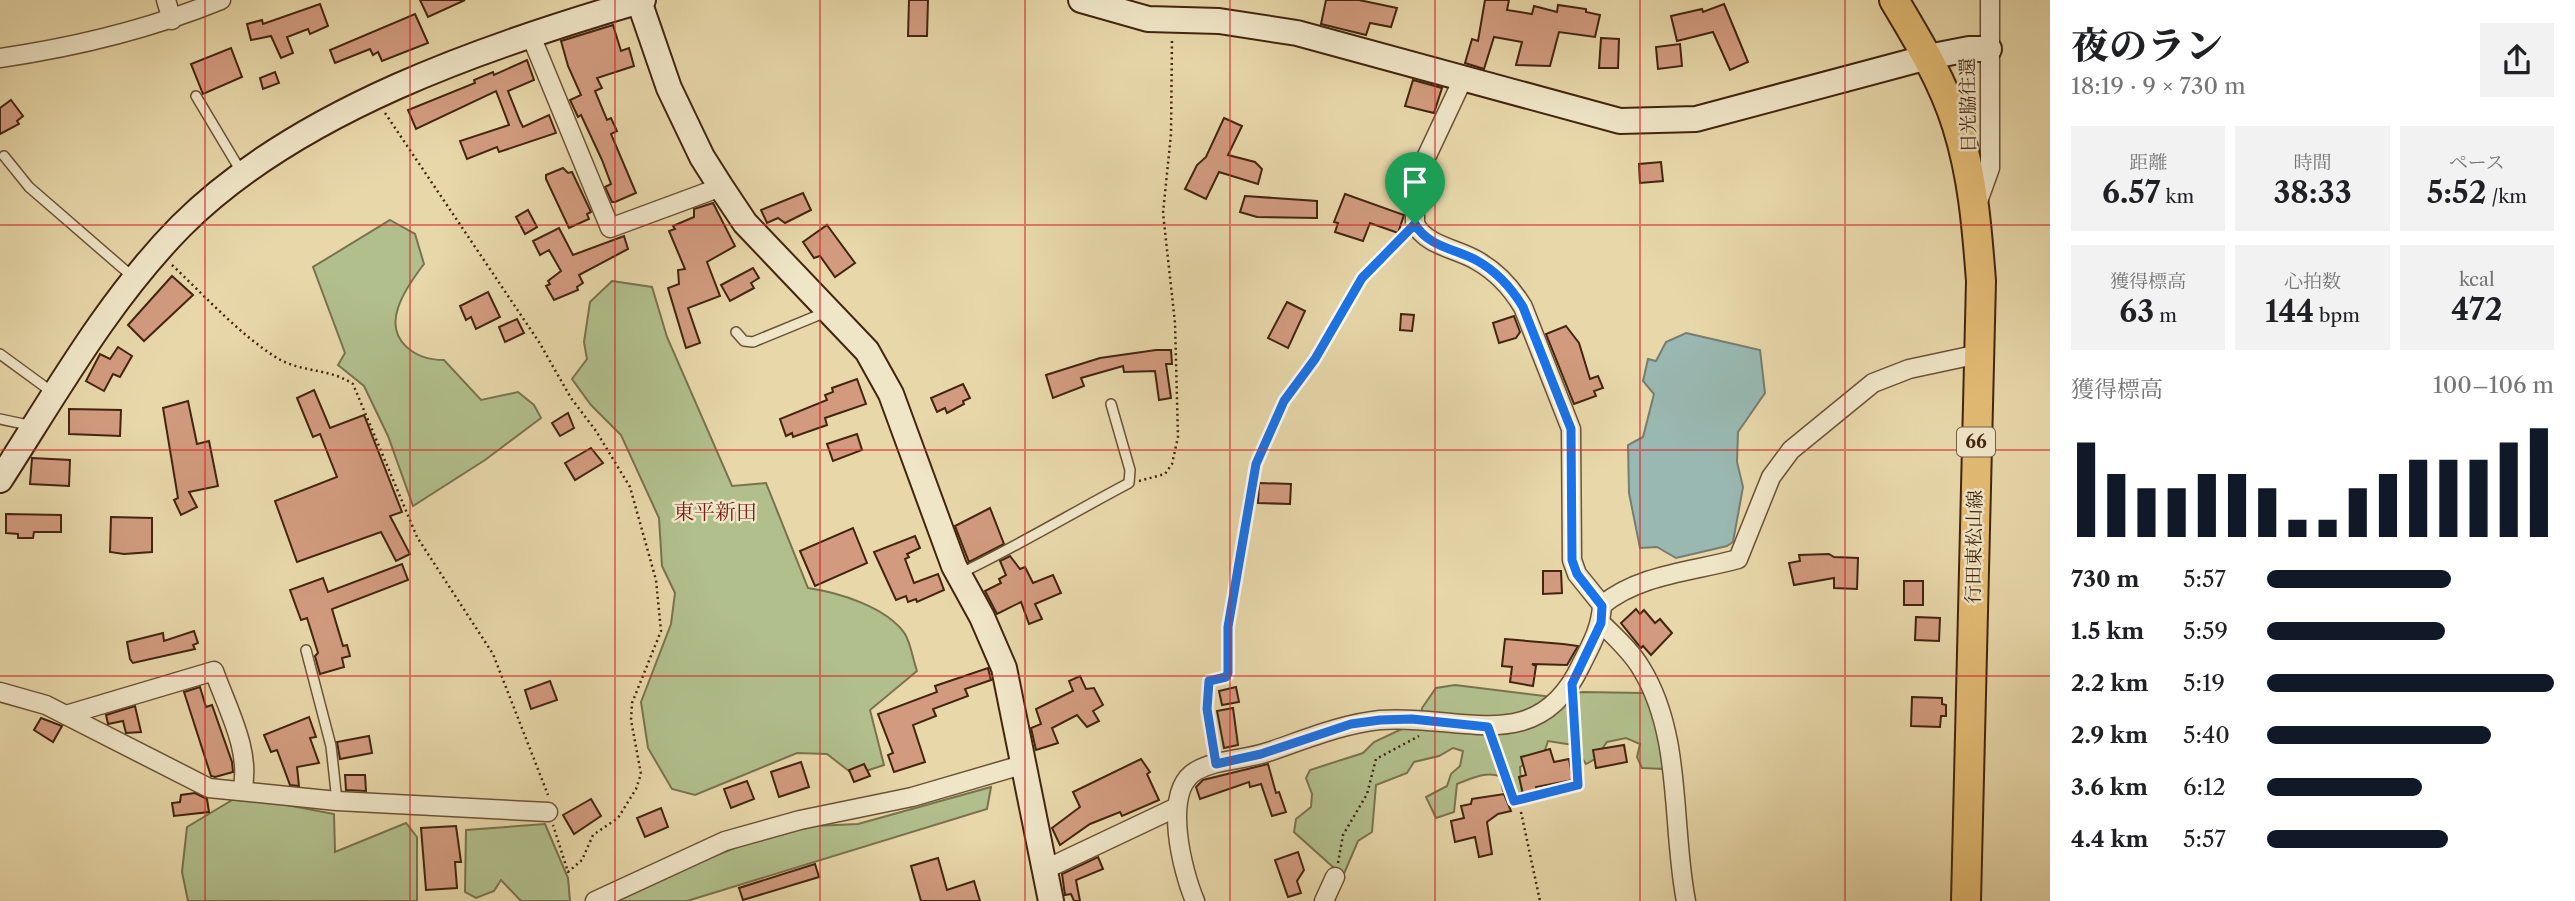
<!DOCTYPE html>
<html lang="ja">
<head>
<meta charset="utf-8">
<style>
  :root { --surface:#fff; --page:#f2f2f2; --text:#202124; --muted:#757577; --accent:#111827 }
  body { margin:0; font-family:"Libre Caslon Text","Noto Serif JP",serif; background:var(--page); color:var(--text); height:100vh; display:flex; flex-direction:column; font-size:26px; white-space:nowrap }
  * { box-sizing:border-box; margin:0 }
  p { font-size:23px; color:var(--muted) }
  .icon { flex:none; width:38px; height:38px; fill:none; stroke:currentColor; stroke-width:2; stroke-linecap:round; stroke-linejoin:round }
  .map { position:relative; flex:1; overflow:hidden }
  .panel { display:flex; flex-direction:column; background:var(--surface); width:525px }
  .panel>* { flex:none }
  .pin { position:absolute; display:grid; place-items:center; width:60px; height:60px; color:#fff; margin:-72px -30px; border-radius:50% 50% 50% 0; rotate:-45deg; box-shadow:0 0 7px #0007 }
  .pin .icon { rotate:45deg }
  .round { display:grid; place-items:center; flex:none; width:74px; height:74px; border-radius:0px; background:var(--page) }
  .overview { display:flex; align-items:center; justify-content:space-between; height:119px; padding:0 21px }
  h1 { font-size:38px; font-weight:800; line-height:52px }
  .stats { display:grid; grid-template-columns:repeat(3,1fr); gap:10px; height:119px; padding:7px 21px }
  .stats div { display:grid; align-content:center; border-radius:0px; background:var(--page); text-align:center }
  .stats b { font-size:30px; font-weight:800 }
  .stats small { font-size:19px; font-weight:400 }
  .stats p { font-size:19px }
  .chart { height:196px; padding:14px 21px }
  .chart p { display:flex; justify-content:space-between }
  .chart svg { width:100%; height:126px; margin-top:7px; stroke:var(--accent); stroke-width:6 }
  ul { padding:0 21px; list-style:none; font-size:23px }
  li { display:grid; grid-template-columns:112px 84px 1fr; align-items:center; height:52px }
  li i { height:18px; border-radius:9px; background:var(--accent) }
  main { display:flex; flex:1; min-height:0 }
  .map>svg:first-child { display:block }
  .green { fill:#b1bf8c; stroke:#7a724d; stroke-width:2 }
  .water { fill:#99b8b1; stroke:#777d70; stroke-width:2 }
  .building { fill:#d29b7f; stroke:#43250e; stroke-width:2 }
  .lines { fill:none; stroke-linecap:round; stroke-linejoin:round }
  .lane-casing { stroke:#6c5235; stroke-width:12 }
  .street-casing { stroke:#6c5235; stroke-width:21 }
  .secondary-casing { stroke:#43250e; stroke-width:28 }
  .primary-casing { stroke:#43250e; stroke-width:32 }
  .path { stroke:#43250e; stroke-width:2.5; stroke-dasharray:2 3.5; stroke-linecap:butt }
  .lane { stroke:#efe5c7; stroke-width:9 }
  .street { stroke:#efe5c7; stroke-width:18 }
  .secondary { stroke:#efe5c7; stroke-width:24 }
  .primary { stroke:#e4bc74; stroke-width:28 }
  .route-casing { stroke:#fff; stroke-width:14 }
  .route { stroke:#1a73e8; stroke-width:9 }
  .grid { fill:none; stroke:#d62828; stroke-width:2; stroke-opacity:0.55 }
  .labels { text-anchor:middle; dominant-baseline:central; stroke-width:5; stroke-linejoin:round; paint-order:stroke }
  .shield { fill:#efe5c7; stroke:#775f46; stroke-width:2 }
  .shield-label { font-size:18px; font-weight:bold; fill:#43250e }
  .street-label { font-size:19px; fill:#43250e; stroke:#efe5c7 }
  .neighbourhood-label { font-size:21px; fill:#7a1f14; stroke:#efe5c7 }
</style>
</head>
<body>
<main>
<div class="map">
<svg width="2050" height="901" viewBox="0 0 2050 901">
  <rect width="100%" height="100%" fill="#e7d7a9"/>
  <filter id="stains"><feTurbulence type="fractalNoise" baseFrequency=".00286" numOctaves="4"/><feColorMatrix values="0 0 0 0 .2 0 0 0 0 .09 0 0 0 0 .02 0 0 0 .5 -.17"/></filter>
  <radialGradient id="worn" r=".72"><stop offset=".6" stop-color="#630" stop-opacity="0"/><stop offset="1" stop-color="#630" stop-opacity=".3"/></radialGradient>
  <g class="green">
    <path d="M 390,220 L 415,234 L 424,264 C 414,277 403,292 398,308 C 387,341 415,360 444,360 L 481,400 L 518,392 L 534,405 L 541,418 L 485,460 L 413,506 L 388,436 L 364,386 L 338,365 L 345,353 L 313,267 Z"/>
    <path d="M 612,281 L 652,287 L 667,337 L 732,486 L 766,483 L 808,588 C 837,592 887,607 905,634 C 911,644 913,660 917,671 L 870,710 L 884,765 L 854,775 L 827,754 L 797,753 L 695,795 L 672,789 L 648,748 L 641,702 L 671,624 L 675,593 L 662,566 L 659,518 L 621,435 L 591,405 L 572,379 L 587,359 L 584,342 L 590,302 Z"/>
    <path d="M 1455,685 L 1552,697 L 1583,692 L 1643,693 L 1652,701 L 1664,769 L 1642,768 L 1637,757 L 1640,744 L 1626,738 L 1607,742 L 1595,759 L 1586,764 L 1573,745 L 1548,741 L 1544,753 L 1520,767 L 1522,793 L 1517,797 L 1503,791 L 1500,776 C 1485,771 1470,779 1457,784 L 1454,812 L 1436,818 L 1426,797 L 1447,786 L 1451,774 L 1460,766 L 1463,751 L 1453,748 L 1439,756 L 1414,762 L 1407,773 L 1376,785 L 1372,832 L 1358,841 L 1343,876 L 1294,832 L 1296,819 L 1311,807 L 1312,794 L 1306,778 L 1310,770 L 1363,753 L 1374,742 L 1421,720 L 1422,708 L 1436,688 Z"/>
    <polygon points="991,787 987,809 687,901 614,901 663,876 740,846 814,826 858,824"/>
    <polygon points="239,796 334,814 335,852 406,823 417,837 417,901 188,901 182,872 187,827"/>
    <polygon points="545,824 568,878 570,901 521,901 501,880 494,891 476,898 465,892 466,830"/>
  </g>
  <polygon class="water" points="1686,333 1760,350 1765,393 1738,432 1737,462 1743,487 1733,542 1727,546 1676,558 1657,547 1640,548 1629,493 1628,445 1643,437 1654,394 1643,381 1648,359 1656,361 1666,342"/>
  <g class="building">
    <polygon points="420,0 465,0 428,17"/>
    <polygon points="909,0 928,0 927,36 908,36"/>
    <polygon points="1326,0 1359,0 1397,8 1391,27 1370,23 1366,35 1321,24"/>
    <polygon points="1485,0 1509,0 1507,10 1532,14 1534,6 1557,12 1558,5 1586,9 1586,12 1600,15 1595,37 1559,32 1550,66 1516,65 1522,42 1494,37 1484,69 1465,63 1472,39 1478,41"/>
    <polygon points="320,4 328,26 310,34 308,29 287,37 293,53 281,58 271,36 251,40 247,24 262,20 263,24"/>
    <polygon points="1724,4 1748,62 1730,70 1713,32 1677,41 1671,16 1702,9 1703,12"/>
    <polygon points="415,14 428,43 382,61 378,52 373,55 370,49 335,63 330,50"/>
    <polygon points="613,25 621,51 629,48 634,66 597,78 602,88 595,91 607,120 611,118 617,131 611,134 636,193 615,202 612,202 605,187 611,184 602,160 581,115 578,117 570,100 581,95 568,66 561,41"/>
    <polygon points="1601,38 1619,39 1618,68 1599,68"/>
    <polygon points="1680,44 1682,66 1658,69 1656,47"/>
    <polygon points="231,48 242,77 203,94 191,64"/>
    <polygon points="527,60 534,80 508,91 520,121 523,127 549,115 556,133 499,152 497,147 467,159 460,141 509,125 496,91 416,129 408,110 475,83 474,80 493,72 494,75"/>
    <polygon points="275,72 279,83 263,89 260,78"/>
    <polygon points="1413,80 1442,88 1434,113 1405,106"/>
    <polygon points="11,100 23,116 17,121 19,124 0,134 0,108"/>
    <polygon points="1224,118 1242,126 1228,155 1255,162 1262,169 1258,184 1219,172 1206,199 1185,189 1197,165 1206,157"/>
    <polygon points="1661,162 1663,181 1640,183 1639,164"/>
    <polygon points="563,168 568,173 572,172 591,212 587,214 589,219 569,228 546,179 546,175"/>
    <polygon points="803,193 811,210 785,223 778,218 767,223 761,210"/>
    <polygon points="1345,194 1404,215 1398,233 1370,223 1363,241 1335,232 1338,223 1334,222"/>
    <polygon points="1245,196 1317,201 1317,218 1257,217 1240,212"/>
    <polygon points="713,203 735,246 707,262 720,296 688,308 700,343 686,348 668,288 679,284 678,270 685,269 669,231 675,229 673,226 694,217 694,209"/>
    <polygon points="528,210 537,227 525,234 516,217"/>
    <polygon points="827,225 855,263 835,277 820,256 814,258 803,242"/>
    <polygon points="559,228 573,255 624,236 628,249 579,275 583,283 577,287 578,290 554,300 546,286 550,284 548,281 561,271 549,250 540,255 533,241"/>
    <polygon points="753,268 759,278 751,283 754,288 730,301 721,285"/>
    <polygon points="172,276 193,295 144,341 128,325"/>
    <polygon points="488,292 500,317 476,329 471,317 466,320 460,306"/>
    <polygon points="1287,302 1305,311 1288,348 1268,338"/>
    <polygon points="1401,314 1414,315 1412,331 1400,330"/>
    <polygon points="1514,316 1520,332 1516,338 1499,343 1493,323"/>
    <polygon points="517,319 524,333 505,342 499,327"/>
    <polygon points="1566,326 1579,343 1590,379 1598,376 1603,388 1594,391 1596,396 1574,404 1546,334"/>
    <polygon points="118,347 132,356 120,377 113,374 104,391 86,381 100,354 110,359"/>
    <polygon points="1156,350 1171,350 1172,364 1166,364 1171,398 1159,400 1155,371 1124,372 1123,366 1081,378 1084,386 1053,398 1046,375 1100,358"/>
    <polygon points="857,379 866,404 825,418 827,425 793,437 792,433 786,436 780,419 827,400 825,395 833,392 832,388"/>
    <polygon points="963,384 970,398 963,401 964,404 947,413 945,408 937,412 931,398"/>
    <polygon points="314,390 330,428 364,415 402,512 390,516 410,554 396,561 381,532 297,562 275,501 337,477 320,434 313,437 297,398"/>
    <polygon points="188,401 197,444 209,441 218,486 189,492 197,507 181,515 174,500 178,498 163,408"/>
    <polygon points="69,409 121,410 120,436 69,434"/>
    <polygon points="568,413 574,428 560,436 552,423"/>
    <polygon points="857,434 862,450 833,461 827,444"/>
    <polygon points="591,448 603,463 575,480 565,463"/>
    <polygon points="32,458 70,460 69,486 30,484"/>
    <polygon points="1259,483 1291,484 1290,504 1258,503"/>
    <polygon points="990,508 1004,544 969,562 955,526"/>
    <polygon points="6,514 61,515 61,532 34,532 33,538 18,538 18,534 6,533"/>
    <polygon points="111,517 152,518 152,552 124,554 110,552"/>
    <polygon points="853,528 867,563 815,586 800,551"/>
    <polygon points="915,536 920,548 907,554 909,557 905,559 914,583 938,574 944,590 917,602 916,599 908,602 906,596 896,600 874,552"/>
    <polygon points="1829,554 1834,557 1858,558 1857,589 1834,588 1834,578 1794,585 1789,563 1800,561 1799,555"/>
    <polygon points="1010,556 1020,569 1025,567 1033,583 1053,575 1061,593 1035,604 1042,619 1029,624 1021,602 997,614 985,591 1001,583 999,579 1006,575 1000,561"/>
    <polygon points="402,564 408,580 332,609 343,646 347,645 350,656 342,658 344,667 320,674 315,656 318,653 307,618 301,620 290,590 323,578 328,592"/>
    <polygon points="1543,571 1561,571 1562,593 1543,594"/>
    <rect x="1904" y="581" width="19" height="24"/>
    <polygon points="1636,609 1640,614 1644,610 1655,623 1660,619 1672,633 1651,655 1643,646 1641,648 1621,623"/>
    <polygon points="1916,617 1940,618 1939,641 1915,640"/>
    <polygon points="194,631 198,643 193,645 195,649 133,663 130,659 127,642 163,633 164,641"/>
    <polygon points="1505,639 1563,644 1578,646 1567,665 1532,664 1536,666 1533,686 1510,682 1512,667 1502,666"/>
    <polygon points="988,668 991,680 965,689 968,696 933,709 936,716 913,725 925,762 894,772 888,755 893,753 878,714 937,692 935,686"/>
    <polygon points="1080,676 1086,689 1094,688 1103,705 1093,711 1099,721 1087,727 1077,715 1052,728 1058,743 1036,750 1031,728 1041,724 1036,709 1073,691 1069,681"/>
    <polygon points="550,681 557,700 531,709 525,690"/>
    <polygon points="200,687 206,707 212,705 232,762 233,772 215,777 211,776 184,692"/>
    <polygon points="1236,687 1239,702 1222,705 1219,691"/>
    <polygon points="1912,697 1942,698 1942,704 1946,705 1946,716 1941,716 1940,727 1911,726"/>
    <polygon points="135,706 141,732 126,733 123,721 108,724 106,715"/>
    <polygon points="1233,708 1238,745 1224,748 1217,711"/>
    <polygon points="309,717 316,737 310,738 319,763 297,767 299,786 290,785 277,750 271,752 264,735"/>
    <polygon points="41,718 62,726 53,742 34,730"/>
    <polygon points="369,736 372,753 340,759 337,742"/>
    <polygon points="1624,745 1627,762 1596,768 1593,750"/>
    <polygon points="1550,749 1554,762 1569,759 1573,780 1536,787 1537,790 1523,794 1519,777 1526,775 1521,757"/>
    <polygon points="1141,759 1150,772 1147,774 1159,800 1122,816 1120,812 1090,824 1060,845 1052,828 1080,807 1073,792"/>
    <polygon points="801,762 809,787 779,797 771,772"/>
    <polygon points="864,764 870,776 854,782 849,770"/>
    <polygon points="1268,764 1276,793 1279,792 1286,812 1272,816 1261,784 1250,787 1249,782 1200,799 1196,787 1203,780"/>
    <polygon points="345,775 365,775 366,791 346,790"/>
    <polygon points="747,781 754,799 731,808 724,789"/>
    <polygon points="195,793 207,799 209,812 174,816 172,803 180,802 181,795"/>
    <polygon points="1504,794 1511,811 1498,814 1487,822 1492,854 1479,857 1475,837 1455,842 1451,821 1464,818 1461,806 1471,804 1472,799"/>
    <polygon points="591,799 601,816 574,834 563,815"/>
    <polygon points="661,808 668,827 645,837 637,818"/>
    <polygon points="456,826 461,862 455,862 457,888 426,890 421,828"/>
    <polygon points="1298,852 1304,870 1297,881 1301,893 1288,897 1275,860"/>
    <polygon points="1098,857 1103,869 1076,880 1080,901 1074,901 1071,894 1065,895 1062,874"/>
    <polygon points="938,858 947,890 974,881 980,901 921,901 911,866"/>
    <polygon points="815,864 819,877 743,900 739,888"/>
  </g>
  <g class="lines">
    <defs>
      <g id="lane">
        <polyline points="196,96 242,173"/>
        <polyline points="4,156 29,187 134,278"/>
        <polyline points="736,332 744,341 753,342 826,312"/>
        <polyline points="0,354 52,392"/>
        <polyline points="0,419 33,426"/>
        <path d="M 959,574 C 1018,546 1072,513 1129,483 L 1130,470 L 1111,404"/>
        <polyline points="306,650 331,746 337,801"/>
        <polyline points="1487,727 1514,801"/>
      </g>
      <g id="street">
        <polyline points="166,0 172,20"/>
        <polyline points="531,36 610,228 721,187"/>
        <path d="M 0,58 C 76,47 150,29 221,0"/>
        <polyline points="1976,207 1990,168 1990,0"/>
        <path d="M 1602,605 C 1640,574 1691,572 1738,559 L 1771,477 L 1791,450 L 1873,383 L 1909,369 L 1979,354"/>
        <path d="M 1601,623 C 1615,637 1631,651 1641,668 C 1683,736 1671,825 1686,901"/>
        <polyline points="0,692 46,705 209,788 337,801 548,812"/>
        <path d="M 66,715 L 214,671 C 227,708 252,752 242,791"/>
        <polyline points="1046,869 1177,807"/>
        <polyline points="595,901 725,841 800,820 912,797 1025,764"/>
        <path d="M 1195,901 C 1183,873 1161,791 1196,771 C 1217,759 1245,760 1268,752 C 1304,740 1341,724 1380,720 C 1459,713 1537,759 1581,665 C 1591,645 1601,628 1602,605 L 1577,574 L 1572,560 L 1571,429 L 1523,307 C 1511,287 1496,271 1476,260 C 1455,248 1427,246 1415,224 L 1415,181 L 1463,79"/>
        <polyline points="1324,901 1335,877"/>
      </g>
      <g id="secondary">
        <polyline points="1081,0 1148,19 1219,21 1297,33 1620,121 1696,119 1928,57 1969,49 1989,49"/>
        <polyline points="639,1 669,88 702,157 721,187 745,223 867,351 891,394 954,566 982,617 1004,668 1051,901"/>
        <path d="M 0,480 C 56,393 108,300 181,226 C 297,110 488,45 643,0"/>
      </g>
      <path id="primary" d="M 1894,0 C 1918,40 1943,81 1957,126 C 1973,177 1977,228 1981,281 L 1966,901"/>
    </defs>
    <use href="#lane" class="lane-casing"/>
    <use href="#street" class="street-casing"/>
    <use href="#secondary" class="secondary-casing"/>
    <use href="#primary" class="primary-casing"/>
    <g class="path">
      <polyline points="385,113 539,342 571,398 596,431 630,487 656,580 661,631 632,703 631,720 641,774 636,789 618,818 593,835 582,860 568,872 553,825"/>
      <path d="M 172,265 C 205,296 239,334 277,358 C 302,373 330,368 353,384 L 417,537 L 493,654 L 548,795"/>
      <polyline points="1139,481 1165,474 1172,464 1178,437 1175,323 1163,213 1171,134 1172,39"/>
      <polyline points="1213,747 1207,709 1209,681 1226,677 1228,673 1228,627 1256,464 1284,401 1315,359 1362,278 1403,235"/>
      <polyline points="1524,798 1578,785 1574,707"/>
      <polyline points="1521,812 1540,901"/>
      <polyline points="1338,863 1343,835 1367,794 1376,759 1419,736"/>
    </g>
    <use href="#lane" class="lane"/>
    <use href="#street" class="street"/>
    <use href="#secondary" class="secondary"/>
    <use href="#primary" class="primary"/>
  </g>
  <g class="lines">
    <defs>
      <path id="route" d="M 1415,224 C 1427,246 1455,249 1476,260 C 1496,271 1511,287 1523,307 L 1571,429 L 1572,560 L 1577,574 L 1602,606 L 1601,623 L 1572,684 L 1578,785 L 1514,801 L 1488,727 L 1412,719 L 1380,720 L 1351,724 L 1261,754 L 1216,764 L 1207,709 L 1209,681 L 1226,677 L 1228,673 L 1228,627 L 1256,464 L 1284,401 L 1315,359 L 1362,278 Z"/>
    </defs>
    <use href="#route" class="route-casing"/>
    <use href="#route" class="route"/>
  </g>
  <path class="grid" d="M 205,0 L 205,901M 410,0 L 410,901M 615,0 L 615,901M 820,0 L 820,901M 1025,0 L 1025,901M 1230,0 L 1230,901M 1435,0 L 1435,901M 1640,0 L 1640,901M 1845,0 L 1845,901M 0,225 L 2050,225M 0,450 L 2050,450M 0,676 L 2050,676"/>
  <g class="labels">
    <rect class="shield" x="1957" y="427.5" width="38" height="29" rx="5"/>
    <g class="shield-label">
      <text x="1976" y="442">66</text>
    </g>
    <g class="street-label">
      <text transform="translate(1968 105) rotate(-91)">日光脇往還</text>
      <text transform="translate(1974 547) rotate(-89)">行田東松山線</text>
    </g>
    <g class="neighbourhood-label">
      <text x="715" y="511">東平新田</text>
    </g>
  </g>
  <rect width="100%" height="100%" filter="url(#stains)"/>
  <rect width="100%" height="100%" fill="url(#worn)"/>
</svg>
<div class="pin" style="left:1415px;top:224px;background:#1e9e55"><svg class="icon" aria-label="arrive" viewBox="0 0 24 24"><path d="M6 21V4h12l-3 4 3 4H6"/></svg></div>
</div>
<section class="panel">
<div class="overview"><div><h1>夜のラン</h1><p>18:19 · 9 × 730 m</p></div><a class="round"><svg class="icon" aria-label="share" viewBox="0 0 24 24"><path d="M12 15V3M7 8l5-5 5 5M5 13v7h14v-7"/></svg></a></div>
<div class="stats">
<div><p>距離</p><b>6.57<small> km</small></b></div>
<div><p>時間</p><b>38:33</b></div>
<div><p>ペース</p><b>5:52<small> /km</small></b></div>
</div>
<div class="stats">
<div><p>獲得標高</p><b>63<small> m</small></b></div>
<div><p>心拍数</p><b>144<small> bpm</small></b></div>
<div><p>kcal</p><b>472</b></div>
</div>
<div class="chart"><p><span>獲得標高</span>100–106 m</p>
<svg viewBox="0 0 160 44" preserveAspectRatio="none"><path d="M5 44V11M15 44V22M25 44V27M35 44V27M45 44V22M55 44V22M65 44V27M75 44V38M85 44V38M95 44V27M105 44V22M115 44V17M125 44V17M135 44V17M145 44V11M155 44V6"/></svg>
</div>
<ul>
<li><b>730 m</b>5:57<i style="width:64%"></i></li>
<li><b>1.5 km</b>5:59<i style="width:62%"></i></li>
<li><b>2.2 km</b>5:19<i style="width:100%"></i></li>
<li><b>2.9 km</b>5:40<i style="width:78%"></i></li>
<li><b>3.6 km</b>6:12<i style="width:54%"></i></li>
<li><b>4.4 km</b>5:57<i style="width:63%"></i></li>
</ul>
</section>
</main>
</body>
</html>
